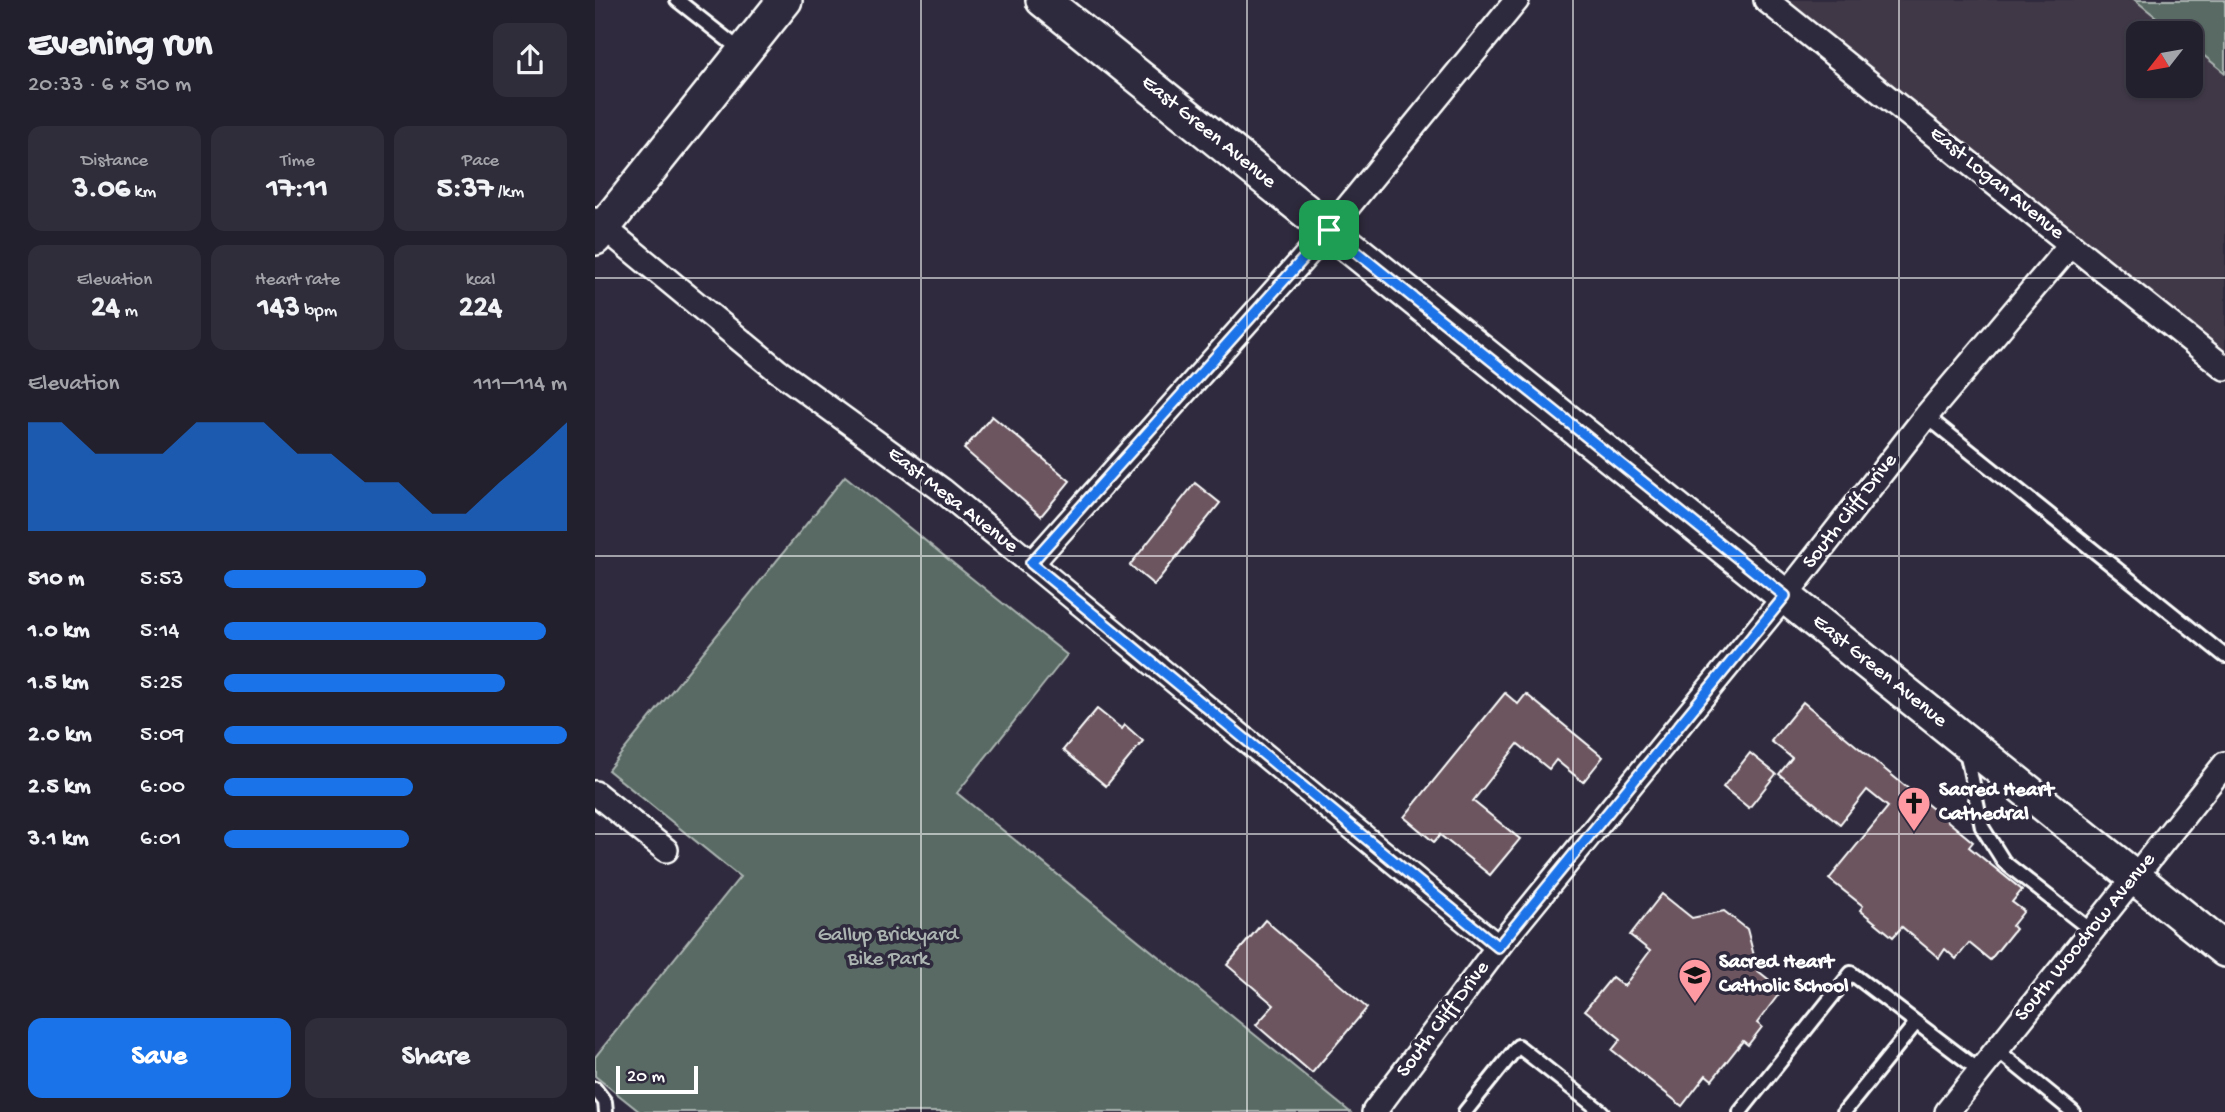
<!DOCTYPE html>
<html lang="en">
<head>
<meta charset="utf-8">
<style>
  :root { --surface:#23202e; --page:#2f2d3a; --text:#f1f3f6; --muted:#a3a3aa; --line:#403e4a; --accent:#1a73e8 }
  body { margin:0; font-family:"Gochi Hand",sans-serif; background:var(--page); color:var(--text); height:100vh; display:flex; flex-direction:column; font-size:26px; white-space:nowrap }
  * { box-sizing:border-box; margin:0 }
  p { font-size:23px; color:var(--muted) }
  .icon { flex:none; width:38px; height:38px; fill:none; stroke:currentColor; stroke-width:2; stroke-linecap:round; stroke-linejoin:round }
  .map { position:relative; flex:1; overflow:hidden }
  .side { display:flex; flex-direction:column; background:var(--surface); width:595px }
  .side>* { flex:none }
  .needle { width:46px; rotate:239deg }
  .tools { position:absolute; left:1531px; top:21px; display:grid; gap:14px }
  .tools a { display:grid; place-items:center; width:77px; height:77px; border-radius:14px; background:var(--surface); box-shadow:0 2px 5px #0004,0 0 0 2px var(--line); font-size:35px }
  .scale { position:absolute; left:21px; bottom:18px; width:82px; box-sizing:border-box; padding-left:7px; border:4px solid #fff; border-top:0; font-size:19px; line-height:24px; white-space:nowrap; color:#fff; -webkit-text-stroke:5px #2f2a3d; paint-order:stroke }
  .pin { position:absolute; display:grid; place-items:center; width:60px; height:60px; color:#fff; margin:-30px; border-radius:14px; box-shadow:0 4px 10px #0006 }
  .round { display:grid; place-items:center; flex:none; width:74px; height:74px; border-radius:14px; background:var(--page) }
  .head { display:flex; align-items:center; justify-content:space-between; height:119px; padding:0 28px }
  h1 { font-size:38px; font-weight:700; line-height:52px }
  .figures { display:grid; grid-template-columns:repeat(3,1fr); gap:10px; height:119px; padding:7px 28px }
  .figures div { display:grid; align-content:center; border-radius:14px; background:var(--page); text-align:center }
  .figures b { font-size:30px; font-weight:700 }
  .figures small { font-size:19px; font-weight:400 }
  .figures p { font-size:19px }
  .chart { height:196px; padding:14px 28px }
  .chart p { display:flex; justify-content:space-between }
  .chart svg { width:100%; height:126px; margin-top:7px; fill:var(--accent); opacity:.7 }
  .action { display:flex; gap:14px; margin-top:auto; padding:14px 28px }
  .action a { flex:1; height:80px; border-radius:14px; background:var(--accent); color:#fff; font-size:28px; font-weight:700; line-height:80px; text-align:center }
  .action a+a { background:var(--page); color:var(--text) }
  ul { padding:0 28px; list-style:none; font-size:23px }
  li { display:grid; grid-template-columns:112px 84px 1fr; align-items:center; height:52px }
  li i { height:18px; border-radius:9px; background:var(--accent) }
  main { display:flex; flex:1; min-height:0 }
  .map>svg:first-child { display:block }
  .built { fill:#413747; fill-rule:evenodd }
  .green { fill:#586b64; stroke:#acb5b2; stroke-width:2 }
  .building { fill:#6c545f; stroke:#fff; stroke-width:2 }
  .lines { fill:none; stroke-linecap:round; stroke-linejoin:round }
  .lane-casing { stroke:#fff; stroke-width:18 }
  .street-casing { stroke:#fff; stroke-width:28 }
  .secondary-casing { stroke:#fff; stroke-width:38 }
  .lane { stroke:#2f2a3d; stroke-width:12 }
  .street { stroke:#2f2a3d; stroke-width:23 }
  .secondary { stroke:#2f2a3d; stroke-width:33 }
  .route-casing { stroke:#fff; stroke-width:14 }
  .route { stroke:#1a73e8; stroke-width:9 }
  .grid { fill:none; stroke:#fff; stroke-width:2; stroke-opacity:0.55 }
  .labels { text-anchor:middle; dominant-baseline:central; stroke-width:7; stroke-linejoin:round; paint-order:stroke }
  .street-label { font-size:21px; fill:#fff; stroke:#2f2a3d }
  .poi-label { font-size:21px; font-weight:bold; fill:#fff; stroke:#2f2a3d; text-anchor:start }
  .park-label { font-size:21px; fill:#acb5b2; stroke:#2f2a3d }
</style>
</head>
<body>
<main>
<section class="side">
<div class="head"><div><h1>Evening run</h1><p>20:33 · 6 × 510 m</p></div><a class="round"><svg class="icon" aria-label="share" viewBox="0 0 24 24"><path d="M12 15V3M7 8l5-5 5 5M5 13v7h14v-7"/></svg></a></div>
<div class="figures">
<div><p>Distance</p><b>3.06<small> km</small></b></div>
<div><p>Time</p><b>17:11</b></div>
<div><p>Pace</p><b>5:37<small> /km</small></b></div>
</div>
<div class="figures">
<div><p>Elevation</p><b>24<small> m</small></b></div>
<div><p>Heart rate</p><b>143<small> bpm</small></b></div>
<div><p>kcal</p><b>224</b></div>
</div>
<div class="chart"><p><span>Elevation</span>111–114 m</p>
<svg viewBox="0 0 160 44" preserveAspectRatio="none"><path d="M0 44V6L10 6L20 17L30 17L40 17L50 6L60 6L70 6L80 17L90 17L100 27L110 27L120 38L130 38L140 27L150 17L160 6V44z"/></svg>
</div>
<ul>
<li><b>510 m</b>5:53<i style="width:59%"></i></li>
<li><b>1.0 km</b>5:14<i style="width:94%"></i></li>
<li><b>1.5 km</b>5:25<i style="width:82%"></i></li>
<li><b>2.0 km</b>5:09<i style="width:100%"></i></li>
<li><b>2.5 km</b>6:00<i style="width:55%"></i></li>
<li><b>3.1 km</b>6:01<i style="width:54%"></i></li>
</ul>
<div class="action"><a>Save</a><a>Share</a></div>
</section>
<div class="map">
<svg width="1630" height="1112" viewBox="0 0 1630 1112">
  <rect width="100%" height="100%" fill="#2f2a3d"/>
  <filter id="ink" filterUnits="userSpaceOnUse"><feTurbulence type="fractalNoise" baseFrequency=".0143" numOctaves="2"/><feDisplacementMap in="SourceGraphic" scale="14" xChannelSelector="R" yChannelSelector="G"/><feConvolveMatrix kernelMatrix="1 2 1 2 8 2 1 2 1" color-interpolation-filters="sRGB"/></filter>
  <g filter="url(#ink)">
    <path class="built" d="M 1171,0 L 1630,0 L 1630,368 ZM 1544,33 L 1596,33 L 1596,86 L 1544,86 Z"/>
    <g class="green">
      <polygon points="1540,0 1630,0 1630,73 1596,45 1596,33 1581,33"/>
      <polygon points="250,476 472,655 362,793 755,1112 45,1112 0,1076 0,1057 145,877 13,770"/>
    </g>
    <g class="building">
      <polygon points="397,416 475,481 446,516 369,449"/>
      <polygon points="600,483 625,503 559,585 535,565"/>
      <polygon points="910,693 923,704 931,694 1008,757 988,782 961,760 954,769 923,744 878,801 925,839 895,875 845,835 839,842 809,817"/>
      <polygon points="1208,702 1378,842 1374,847 1427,890 1417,902 1429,911 1417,926 1420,929 1395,960 1374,943 1361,959 1350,949 1344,958 1307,927 1298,937 1265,910 1268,906 1234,879 1293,807 1272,790 1245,824 1184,774 1197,758 1176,741"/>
      <polygon points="502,709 527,729 530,725 548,741 511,786 468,750"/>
      <polygon points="1155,753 1181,774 1154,808 1128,787"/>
      <polygon points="1067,894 1097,918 1129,911 1152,929 1163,971 1187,990 1162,1023 1167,1027 1153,1045 1148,1041 1117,1080 1111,1075 1087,1106 1017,1050 1026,1039 990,1010 1017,977 1029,986 1055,951 1035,935"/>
      <polygon points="670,920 772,1008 717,1073 661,1025 679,1005 632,965"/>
    </g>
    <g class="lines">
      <defs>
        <g id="lane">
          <polyline points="82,0 148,52"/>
          <polyline points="1331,416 1630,656"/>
          <polyline points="1371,751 1387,827 1409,862 1497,931"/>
          <polyline points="1402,1050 1478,1112"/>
          <polyline points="0,1089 10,1102 11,1112"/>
          <polyline points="870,1112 923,1046 1007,1112"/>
          <polyline points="1145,1112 1256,973 1385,1071"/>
          <polyline points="1249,1112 1321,1023"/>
        </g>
        <g id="street">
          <polyline points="1171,0 1630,368"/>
          <polyline points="0,220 183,371 347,490 903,947"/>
          <polyline points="437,563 734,230 922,0"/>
          <polyline points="0,793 71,850"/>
          <polyline points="779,1112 903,947 1190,596 1331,416 1476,244"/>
          <polyline points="1352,1112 1630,764"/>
        </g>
        <g id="secondary">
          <polyline points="448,0 1630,950"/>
          <polyline points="0,238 190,0"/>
        </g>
      </defs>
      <use href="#lane" class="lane-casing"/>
      <use href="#street" class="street-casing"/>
      <use href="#secondary" class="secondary-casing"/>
      <use href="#lane" class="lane"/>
      <use href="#street" class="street"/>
      <use href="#secondary" class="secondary"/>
    </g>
  </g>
  <g class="lines" filter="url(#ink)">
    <defs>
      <polygon id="route" points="734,230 1190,596 903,947 436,563"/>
    </defs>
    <use href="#route" class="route-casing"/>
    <use href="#route" class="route"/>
  </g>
  <path class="grid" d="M 326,0 L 326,1112M 652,0 L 652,1112M 978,0 L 978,1112M 1304,0 L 1304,1112M 0,278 L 1630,278M 0,556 L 1630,556M 0,834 L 1630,834"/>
  <defs>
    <symbol id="church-pin" viewBox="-11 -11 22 30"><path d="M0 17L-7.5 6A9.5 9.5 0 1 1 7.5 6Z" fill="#ff9aa2" stroke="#2f2a3d"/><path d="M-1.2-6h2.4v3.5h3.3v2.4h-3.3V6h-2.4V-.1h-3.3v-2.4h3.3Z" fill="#111"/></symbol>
    <symbol id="school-pin" viewBox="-11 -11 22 30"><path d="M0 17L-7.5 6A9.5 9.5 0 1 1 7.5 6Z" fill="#ff9aa2" stroke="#2f2a3d"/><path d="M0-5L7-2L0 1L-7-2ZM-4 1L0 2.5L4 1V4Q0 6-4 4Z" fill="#111"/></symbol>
  </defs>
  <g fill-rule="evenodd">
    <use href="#church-pin" x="1300" y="784" width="38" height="52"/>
    <use href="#school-pin" x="1081" y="956" width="38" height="52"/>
  </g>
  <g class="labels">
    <g class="street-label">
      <text transform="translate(613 133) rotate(39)">East Green Avenue</text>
      <text transform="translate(1401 184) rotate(39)">East Logan Avenue</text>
      <text transform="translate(357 501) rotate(38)">East Mesa Avenue</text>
      <text transform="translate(1256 512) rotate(-52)">South Cliff Drive</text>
      <text transform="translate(1284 672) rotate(39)">East Green Avenue</text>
      <text transform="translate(1491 938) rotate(-51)">South Woodrow Avenue</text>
      <text transform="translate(849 1020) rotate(-53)">South Cliff Drive</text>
    </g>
    <g class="poi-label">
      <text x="1344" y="791">Sacred Heart<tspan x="1344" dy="24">Cathedral</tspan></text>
      <text x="1124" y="963">Sacred Heart<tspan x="1124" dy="24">Catholic School</tspan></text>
    </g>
    <g class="park-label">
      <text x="293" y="936">Gallup Brickyard<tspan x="293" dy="24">Bike Park</tspan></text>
    </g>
  </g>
</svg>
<div class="tools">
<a><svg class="needle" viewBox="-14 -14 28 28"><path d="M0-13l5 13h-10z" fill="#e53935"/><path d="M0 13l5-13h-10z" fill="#a3a3aa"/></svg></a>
</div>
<div class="scale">20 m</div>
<div class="pin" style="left:734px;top:230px;background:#1e9e55"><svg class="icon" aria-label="arrive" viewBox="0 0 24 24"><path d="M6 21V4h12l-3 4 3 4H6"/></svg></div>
</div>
</main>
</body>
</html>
